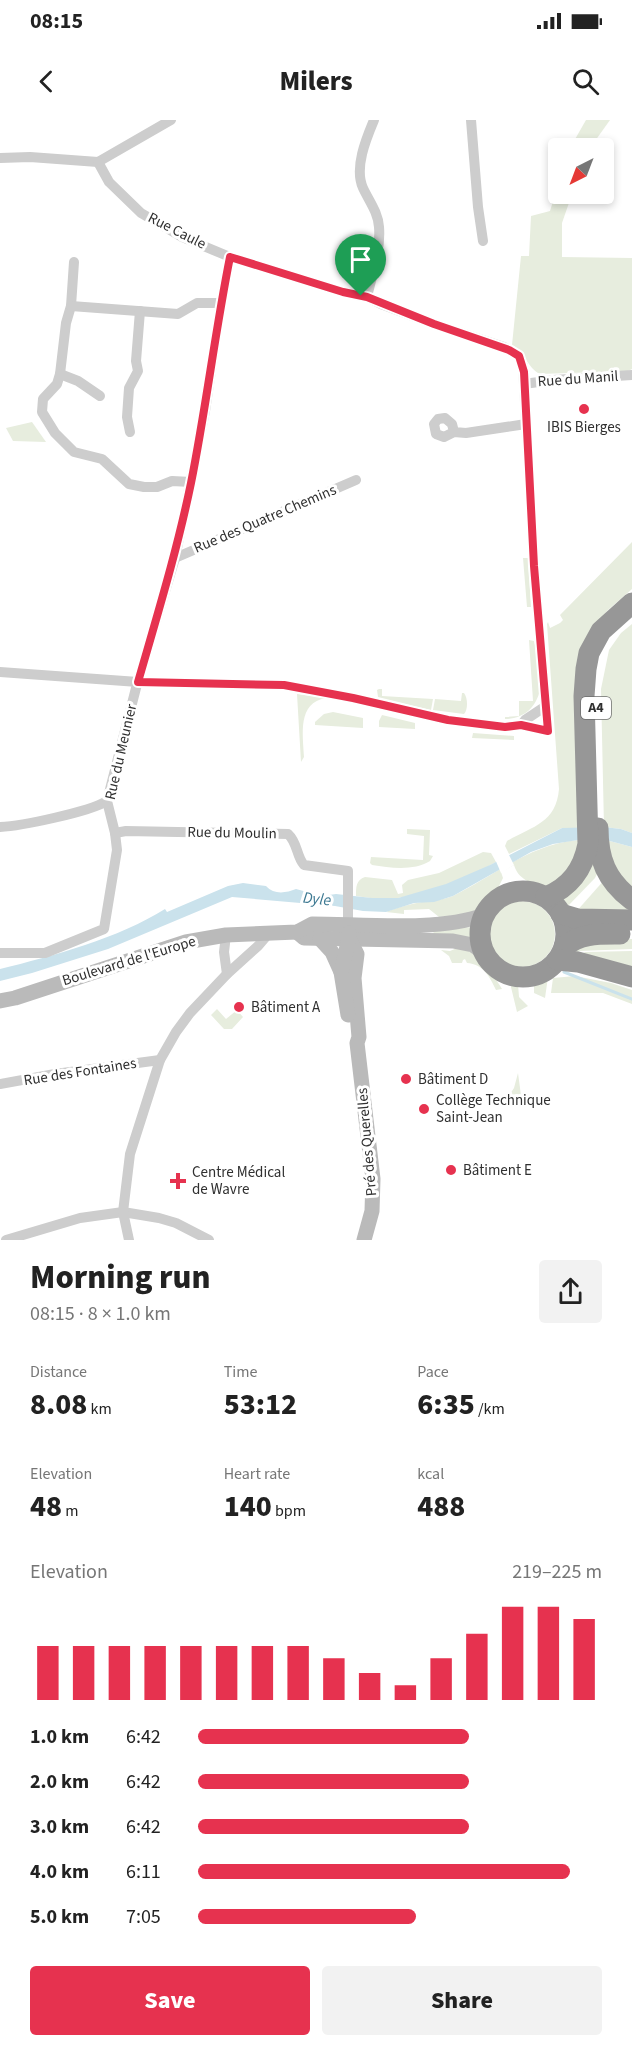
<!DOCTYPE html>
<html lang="en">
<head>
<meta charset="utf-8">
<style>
  :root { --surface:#fff; --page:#f2f2f2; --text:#222; --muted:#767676; --accent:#e6324f }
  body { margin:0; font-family:"Source Sans 3",sans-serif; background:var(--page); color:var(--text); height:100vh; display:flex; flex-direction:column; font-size:22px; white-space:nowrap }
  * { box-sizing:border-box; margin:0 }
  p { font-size:20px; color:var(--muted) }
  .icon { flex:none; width:33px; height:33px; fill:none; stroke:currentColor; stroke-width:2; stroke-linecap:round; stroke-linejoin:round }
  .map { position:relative; height:1120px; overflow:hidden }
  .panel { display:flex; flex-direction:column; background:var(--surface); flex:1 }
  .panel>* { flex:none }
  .needle { width:39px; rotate:222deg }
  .buttons { position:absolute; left:548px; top:18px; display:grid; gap:12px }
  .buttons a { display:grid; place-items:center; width:66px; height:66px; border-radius:6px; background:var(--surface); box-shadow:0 3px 9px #0003; font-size:30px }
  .pin { position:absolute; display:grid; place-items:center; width:51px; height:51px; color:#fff; margin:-62px -26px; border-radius:50% 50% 50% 0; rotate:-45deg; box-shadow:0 0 6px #0007 }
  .pin .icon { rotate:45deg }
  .round { display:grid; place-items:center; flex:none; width:63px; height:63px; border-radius:6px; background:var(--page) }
  .head { display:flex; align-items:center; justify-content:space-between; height:102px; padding:0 30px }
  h1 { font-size:33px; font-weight:800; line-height:45px }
  .stats { display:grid; grid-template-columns:repeat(3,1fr); gap:9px; height:102px; padding:6px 30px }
  .stats div { display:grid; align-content:center }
  .stats b { font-size:30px; font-weight:800 }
  .stats small { font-size:16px; font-weight:400 }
  .stats p { font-size:16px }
  .chart { height:168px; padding:12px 30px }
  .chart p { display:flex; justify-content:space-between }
  .chart svg { width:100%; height:108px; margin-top:6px; stroke:var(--accent); stroke-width:6 }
  .action { display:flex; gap:12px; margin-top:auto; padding:12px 30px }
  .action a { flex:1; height:69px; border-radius:6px; background:var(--accent); color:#fff; font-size:24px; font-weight:800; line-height:69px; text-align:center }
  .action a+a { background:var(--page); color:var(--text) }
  ul { padding:0 30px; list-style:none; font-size:20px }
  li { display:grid; grid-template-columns:96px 72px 1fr; align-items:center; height:45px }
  li i { height:15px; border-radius:8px; background:var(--accent) }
  .status { display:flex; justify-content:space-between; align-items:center; height:42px; padding:0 30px; background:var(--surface); direction:ltr }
  .status svg { height:16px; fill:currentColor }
  header { display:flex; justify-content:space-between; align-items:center; height:78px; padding:0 30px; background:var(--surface); font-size:27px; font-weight:800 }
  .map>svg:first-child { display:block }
  .green { fill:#e7edde }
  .water { fill:#cae2ec }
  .pier { fill:#fff }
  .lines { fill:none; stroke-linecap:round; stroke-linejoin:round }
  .stream { stroke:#cae2ec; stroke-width:3 }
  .street { stroke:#cdcdcd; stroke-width:10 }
  .secondary { stroke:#bababa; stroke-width:15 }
  .highway { stroke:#979797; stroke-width:21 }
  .route-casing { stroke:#fff; stroke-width:12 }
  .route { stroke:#e6324f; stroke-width:8 }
  .poi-dot { fill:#e6324f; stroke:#fff; stroke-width:2 }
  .labels { text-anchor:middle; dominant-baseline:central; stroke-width:6; stroke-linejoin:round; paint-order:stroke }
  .shield { fill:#fff; stroke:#6e6e6e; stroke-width:1.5 }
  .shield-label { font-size:14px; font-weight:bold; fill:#303030 }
  .street-label { font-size:15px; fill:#303030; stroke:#fff }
  .poi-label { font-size:15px; fill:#303030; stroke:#fff; text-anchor:start }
  .water-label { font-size:16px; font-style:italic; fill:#3d7992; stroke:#fff }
</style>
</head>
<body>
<div class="status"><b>08:15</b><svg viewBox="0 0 49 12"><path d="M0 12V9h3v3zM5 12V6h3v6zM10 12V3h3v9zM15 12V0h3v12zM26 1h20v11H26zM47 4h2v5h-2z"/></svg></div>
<header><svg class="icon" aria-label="back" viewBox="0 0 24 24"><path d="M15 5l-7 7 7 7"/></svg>Milers<svg class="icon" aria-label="search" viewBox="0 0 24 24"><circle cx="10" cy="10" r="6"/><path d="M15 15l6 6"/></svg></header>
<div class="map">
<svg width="632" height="1120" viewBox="0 0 632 1120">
  <rect width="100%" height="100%" fill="#fff"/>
  <g class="green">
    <polygon points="586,0 610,0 590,28 570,28"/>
    <path d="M 558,65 L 558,74 L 572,74 L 562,103 L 562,137 L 632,138 L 632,249 L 628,251 L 540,254 C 527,248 525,231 512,225 L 521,136 L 529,136 L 531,96 L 550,91 Z"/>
    <polygon points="32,302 46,322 13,321 6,308"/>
    <path d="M 632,422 L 632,469 L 608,490 L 594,507 L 578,708 L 562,708 L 509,734 L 505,726 L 507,721 C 533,706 556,703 559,669 L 547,504 L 548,502 L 550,508 L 560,503 L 563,500 L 560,495 Z"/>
    <polygon points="523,438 528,438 531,487 527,487"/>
    <polygon points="632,504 632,713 621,709 604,707 601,569 609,530 621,513"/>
    <path d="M 529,520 L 534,521 L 535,525 L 540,570 C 536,588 523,599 505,599 L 505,597 L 519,596 L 519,581 L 533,581 Z"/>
    <polygon points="379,569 382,569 382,576 433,579 431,590 378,577 377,570"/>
    <path d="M 462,573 L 464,573 C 468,578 468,590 464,594 L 433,590 L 435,579 L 461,581 Z"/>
    <path d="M 297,574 L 326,578 C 297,583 303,614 304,637 L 301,642 Z"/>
    <polygon points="333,592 363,598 363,608 315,605 315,602 324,594"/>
    <polygon points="382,595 415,603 415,609 379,607 379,601"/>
    <polygon points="473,613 514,616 514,620 472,618"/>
    <path d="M 407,709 L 430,710 L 429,735 L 433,736 L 430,741 C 414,751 391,748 372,745 L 370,743 L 371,737 L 423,740 L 424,716 L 407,714 Z"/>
    <path d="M 578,720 L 606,720 L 632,727 L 632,775 L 603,731 L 546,767 C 531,764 518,759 514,745 L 501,752 L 503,758 L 497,770 L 478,789 L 469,794 L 439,797 L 429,789 L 404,790 L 404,794 L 386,792 C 393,789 410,784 417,783 C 429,780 441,781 453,776 C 496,755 528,725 578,720 Z"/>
    <path d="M 483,732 L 491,733 L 496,742 C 467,758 431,772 398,778 C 385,780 369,778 356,776 C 356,767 356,760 365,757 L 392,760 L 398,774 L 403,773 L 402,765 L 408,760 L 439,753 Z"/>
    <polygon points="593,735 598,752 595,758 566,788 559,779"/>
    <polygon points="606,758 632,794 575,793"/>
    <circle cx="522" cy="814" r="33"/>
    <polygon points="473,807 472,818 431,814 439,809"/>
    <polygon points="632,819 632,829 579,831 578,833 570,833 595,820"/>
    <path d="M 457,828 C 461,829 467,830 471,832 C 479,836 498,861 502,869 L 496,870 C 490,857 483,844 467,843 L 465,839 L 463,840 L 462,843 L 452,843 L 449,836 L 441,830 L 450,831 Z"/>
    <polygon points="632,831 632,850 583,833 585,832"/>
    <polygon points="575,856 611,863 632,870 632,884 603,873 551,873 553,858"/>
    <polygon points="548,857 545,878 534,873 534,866"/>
    <polygon points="510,863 518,864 519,877 528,886 517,892"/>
    <polygon points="217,889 226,899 237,890 243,897 232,909 224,909 211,895"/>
    <path d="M 518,953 L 522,983 C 515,984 511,981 504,983 L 514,968 Z"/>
  </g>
  <path class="water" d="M 604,707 L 621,709 L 632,713 L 632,727 L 606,720 L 578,720 L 553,724 L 531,732 L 453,776 L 434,782 L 414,783 L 386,792 L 363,791 L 335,786 L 232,777 L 108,829 L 32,853 L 0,861 L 0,849 C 53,836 119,818 165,789 L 167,792 L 228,766 L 243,763 L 266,766 C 274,775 286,773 296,769 L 322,776 L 336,774 L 372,778 L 398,778 L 446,764 L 490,745 L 562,708 Z"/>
  <polygon class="pier" points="507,731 514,745 501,753 495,739"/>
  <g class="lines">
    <polyline class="stream" points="564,852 632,879"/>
    <g class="street">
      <polyline points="471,0 478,87 483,121"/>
      <polyline points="0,38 30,37 98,42 171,0"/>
      <polyline points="74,142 71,186 66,203 60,254 57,264 43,279 42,292 55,313 74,332 102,339 129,364 144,367 157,367 172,361 191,362"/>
      <path d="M 367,177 C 372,155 381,130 379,107 C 378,92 369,81 363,68 C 354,48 366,19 374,0"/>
      <polyline points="71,186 178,194 197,183 221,183"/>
      <polyline points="60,254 78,261 100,276"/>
      <polyline points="524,264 553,260 632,255"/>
      <polyline points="130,312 127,297 129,268 138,251 136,241 140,191"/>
      <polyline points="454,312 452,304 445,298 438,299 434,304 436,314 444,317 454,312 466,313 526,304"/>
      <polyline points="175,438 356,360"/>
      <polyline points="0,552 138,562 284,565 353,578 448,600 505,607 521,605 548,611 534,446 524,264 523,246 519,236 504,227 434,204 381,184 367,177 343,172 230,137 182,117 141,93 109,62 98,42"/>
      <polyline points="521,605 525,600 546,586"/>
      <path d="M 0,707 C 21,706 89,692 107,681"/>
      <path d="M 115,713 L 126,711 L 288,714 C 298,723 296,736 304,745 L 348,751 L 348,804"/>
      <polyline points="226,815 224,832 227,854"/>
      <polyline points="0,833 45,833 104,809 117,730 115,713 107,681 136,568 175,438 205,291 221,183 230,137"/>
      <polyline points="0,964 55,954 160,940"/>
      <polyline points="6,1120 80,1098 123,1092 159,1098 176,1103 209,1120"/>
      <polyline points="129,1120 123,1092 130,1034 160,940 176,912 190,893 227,854 258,826 270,812"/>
    </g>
    <g class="secondary">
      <polyline points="297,812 304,818 453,821 473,825 483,832"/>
      <polyline points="349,818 357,834 354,858 359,917 357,923 373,1059 372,1091 364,1120"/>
      <polyline points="320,819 332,832 341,852"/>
      <path d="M 0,881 L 15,878 L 186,822 L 226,815 L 297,812 L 312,804 C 361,804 438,812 484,795"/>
      <polyline points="348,895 341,852 349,818 349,813"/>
    </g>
    <g class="highway">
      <path d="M 598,708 C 598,739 606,760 632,780"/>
      <circle cx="523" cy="814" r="43"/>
      <path d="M 546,777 C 570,767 583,750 588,724 L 584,576 L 586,549 L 589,533 L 601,511 L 632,483"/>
      <polyline points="561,794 578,799 632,800"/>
      <path d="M 564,827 C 580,813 599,814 620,814"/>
      <polyline points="557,840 578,842 632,857"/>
    </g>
  </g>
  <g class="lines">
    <defs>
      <path id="route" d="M 230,137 L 343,172 L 367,177 L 434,204 L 509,230 L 519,236 L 524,252 L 534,446 L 548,611 L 521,605 L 505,607 L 448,600 L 353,578 L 284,565 L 138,562 C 157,496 177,431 191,363 C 206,288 215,212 230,137 Z"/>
    </defs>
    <use href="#route" class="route-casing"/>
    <use href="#route" class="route"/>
  </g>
  <g class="poi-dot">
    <circle cx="584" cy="289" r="6"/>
    <circle cx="239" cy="887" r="6"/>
    <circle cx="406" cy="959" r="6"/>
    <circle cx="424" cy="989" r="6"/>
    <circle cx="451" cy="1050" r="6"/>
    <path d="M175 1052h6v6h6v6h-6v6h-6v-6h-6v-6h6z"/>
  </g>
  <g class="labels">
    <rect class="shield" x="581" y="577" width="30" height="22" rx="4.5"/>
    <g class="shield-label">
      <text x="596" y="588">A4</text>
    </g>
    <g class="street-label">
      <text transform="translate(177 111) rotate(27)">Rue Caule</text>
      <text transform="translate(578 259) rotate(-4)">Rue du Manil</text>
      <text transform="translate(265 399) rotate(-23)">Rue des Quatre Chemins</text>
      <text transform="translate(121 632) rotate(-77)">Rue du Meunier</text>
      <text transform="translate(232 713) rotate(1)">Rue du Moulin</text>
      <text transform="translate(129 841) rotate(-17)">Boulevard de l'Europe</text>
      <text transform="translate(80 952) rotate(-9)">Rue des Fontaines</text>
      <text transform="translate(367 1022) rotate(-95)">Pré des Querelles</text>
    </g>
    <g class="poi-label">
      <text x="584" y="307" text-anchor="middle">IBIS Bierges</text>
      <text x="251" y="887">Bâtiment A</text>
      <text x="418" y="959">Bâtiment D</text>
      <text x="436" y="980">Collège Technique<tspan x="436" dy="17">Saint-Jean</tspan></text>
      <text x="463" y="1050">Bâtiment E</text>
      <text x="192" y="1052">Centre Médical<tspan x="192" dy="17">de Wavre</tspan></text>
    </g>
    <g class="water-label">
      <text transform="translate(317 779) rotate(6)">Dyle</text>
    </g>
  </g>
</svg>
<div class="buttons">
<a><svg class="needle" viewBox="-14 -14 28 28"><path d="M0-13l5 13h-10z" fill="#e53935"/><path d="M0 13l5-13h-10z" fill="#767676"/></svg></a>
</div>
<div class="pin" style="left:361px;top:176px;background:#1e9e55"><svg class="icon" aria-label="arrive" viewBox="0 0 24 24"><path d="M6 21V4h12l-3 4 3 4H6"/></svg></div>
</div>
<section class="panel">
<div class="head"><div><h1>Morning run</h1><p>08:15 · 8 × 1.0 km</p></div><a class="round"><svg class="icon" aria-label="share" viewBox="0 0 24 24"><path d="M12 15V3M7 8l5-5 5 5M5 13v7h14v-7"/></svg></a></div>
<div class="stats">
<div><p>Distance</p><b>8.08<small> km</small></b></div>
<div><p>Time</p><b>53:12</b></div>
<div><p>Pace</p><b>6:35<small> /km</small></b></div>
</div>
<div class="stats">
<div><p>Elevation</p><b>48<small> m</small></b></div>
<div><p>Heart rate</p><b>140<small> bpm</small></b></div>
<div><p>kcal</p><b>488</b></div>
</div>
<div class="chart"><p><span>Elevation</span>219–225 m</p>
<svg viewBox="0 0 160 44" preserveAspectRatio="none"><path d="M5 44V22M15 44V22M25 44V22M35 44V22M45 44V22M55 44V22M65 44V22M75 44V22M85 44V27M95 44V33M105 44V38M115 44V27M125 44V17M135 44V6M145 44V6M155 44V11"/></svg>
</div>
<ul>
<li><b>1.0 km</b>6:42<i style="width:67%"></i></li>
<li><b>2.0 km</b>6:42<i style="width:67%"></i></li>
<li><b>3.0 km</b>6:42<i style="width:67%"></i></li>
<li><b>4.0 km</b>6:11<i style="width:92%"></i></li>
<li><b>5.0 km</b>7:05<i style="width:54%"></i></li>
</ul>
<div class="action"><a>Save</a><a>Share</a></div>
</section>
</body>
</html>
